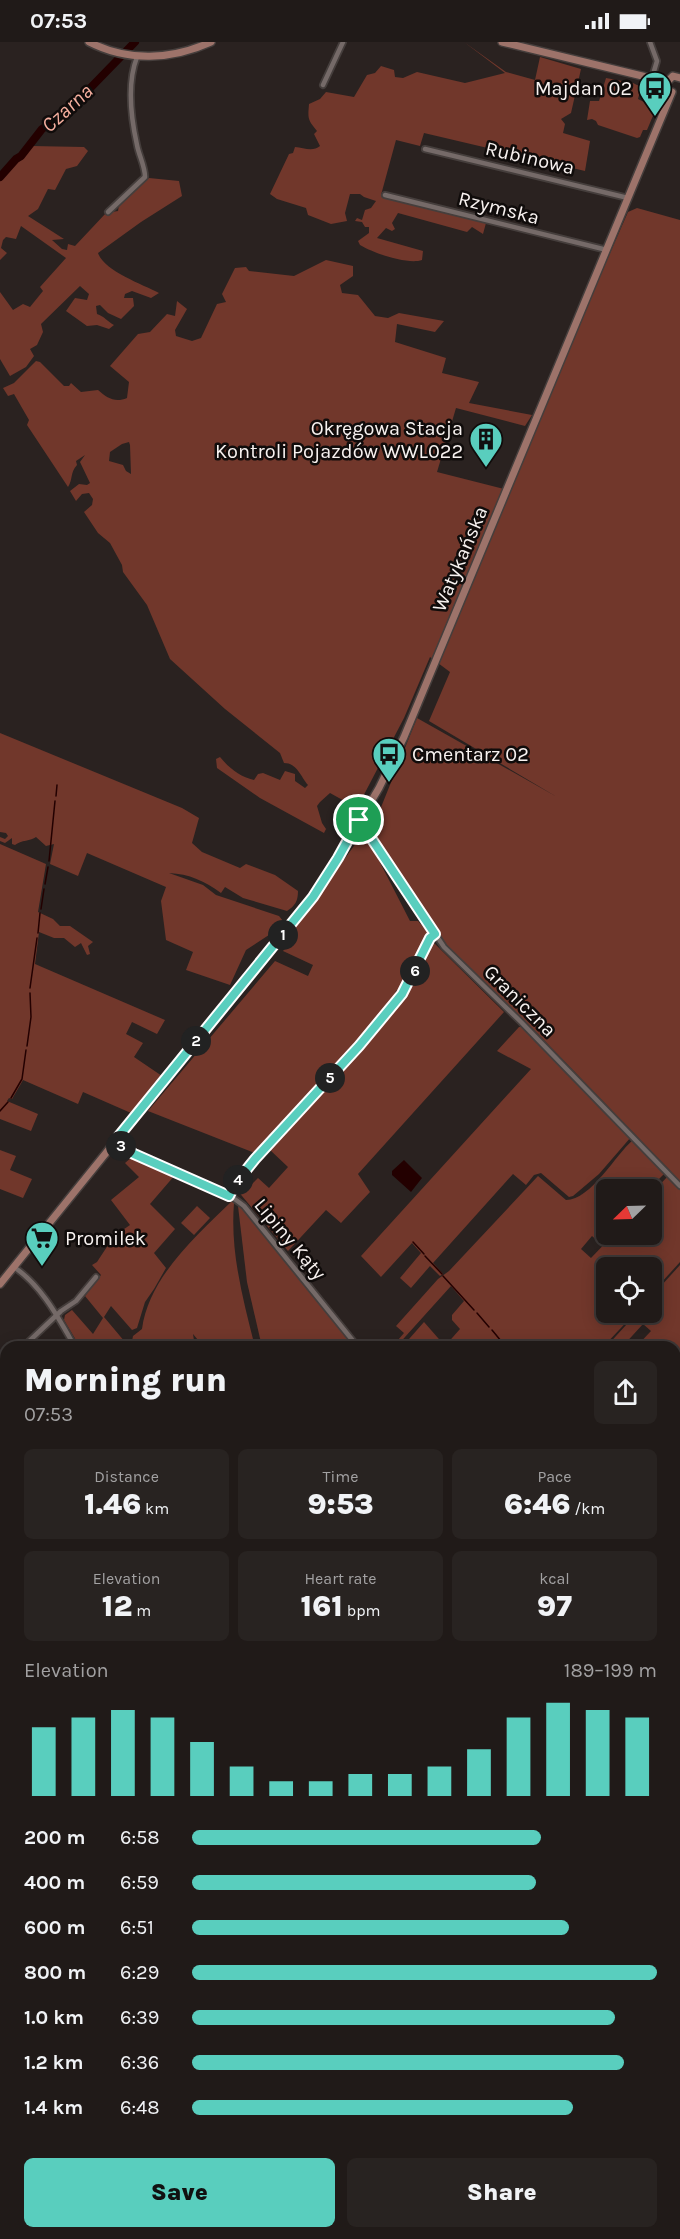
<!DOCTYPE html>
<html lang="en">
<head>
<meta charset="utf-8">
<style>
  :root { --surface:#201a18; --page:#282321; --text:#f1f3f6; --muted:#a2a1a2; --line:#3d3837; --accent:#59cebe }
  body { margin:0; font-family:Karla,sans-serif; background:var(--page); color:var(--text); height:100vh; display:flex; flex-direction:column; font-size:22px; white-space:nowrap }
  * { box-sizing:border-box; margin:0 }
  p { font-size:20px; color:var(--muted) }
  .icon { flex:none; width:33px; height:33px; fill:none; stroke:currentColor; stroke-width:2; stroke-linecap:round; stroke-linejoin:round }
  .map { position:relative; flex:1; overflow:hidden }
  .drawer { position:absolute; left:0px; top:1299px; width:681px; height:898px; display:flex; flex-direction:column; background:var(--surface); border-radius:18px 18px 0 0; box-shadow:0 3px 15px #0003,0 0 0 2px var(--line) }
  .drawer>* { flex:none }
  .needle { width:39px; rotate:247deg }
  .tools { position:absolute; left:596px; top:1137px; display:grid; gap:12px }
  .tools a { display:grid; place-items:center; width:66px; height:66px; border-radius:9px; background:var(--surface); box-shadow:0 3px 15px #0003,0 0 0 2px var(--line); font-size:30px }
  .pin { position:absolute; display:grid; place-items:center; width:51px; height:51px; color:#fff; margin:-26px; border:3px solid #fff; border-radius:50%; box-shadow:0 2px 6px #0007 }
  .km { position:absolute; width:30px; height:30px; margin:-15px; border-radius:50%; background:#222; color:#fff; font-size:16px; line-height:30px; text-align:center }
  .round { display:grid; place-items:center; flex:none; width:63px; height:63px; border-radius:9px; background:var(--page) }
  .summary { display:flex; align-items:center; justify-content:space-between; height:102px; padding:0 24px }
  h1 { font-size:33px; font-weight:800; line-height:45px }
  .figures { display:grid; grid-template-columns:repeat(3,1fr); gap:9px; height:102px; padding:6px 24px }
  .figures div { display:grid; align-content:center; border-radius:9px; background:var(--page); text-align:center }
  .figures b { font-size:30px; font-weight:800 }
  .figures small { font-size:16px; font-weight:400 }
  .figures p { font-size:16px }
  .chart { height:168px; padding:12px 24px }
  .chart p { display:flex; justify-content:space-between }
  .chart svg { width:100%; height:108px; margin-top:6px; stroke:var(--accent); stroke-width:6 }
  .primary-button { display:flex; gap:12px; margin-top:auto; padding:12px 24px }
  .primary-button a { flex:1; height:69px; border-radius:9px; background:var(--accent); color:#111; font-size:24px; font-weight:800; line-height:69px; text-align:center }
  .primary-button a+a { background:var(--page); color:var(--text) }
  ul { padding:0 24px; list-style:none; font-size:20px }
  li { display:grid; grid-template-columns:96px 72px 1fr; align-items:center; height:45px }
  li i { height:15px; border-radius:8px; background:var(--accent) }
  .status { display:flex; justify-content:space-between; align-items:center; height:42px; padding:0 30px; background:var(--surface); direction:ltr }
  .status svg { height:16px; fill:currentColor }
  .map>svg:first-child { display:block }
  .green { fill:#71372b; fill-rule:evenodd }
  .water { fill:#230000 }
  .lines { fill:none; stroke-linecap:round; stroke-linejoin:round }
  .stream { stroke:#230000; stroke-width:1.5 }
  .river { stroke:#230000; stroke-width:8 }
  .street-casing { stroke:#453e3c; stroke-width:8 }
  .secondary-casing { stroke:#453e3c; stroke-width:10 }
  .street { stroke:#756a68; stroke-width:4.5 }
  .secondary { stroke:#9d736a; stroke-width:7 }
  .route-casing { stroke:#fff; stroke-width:12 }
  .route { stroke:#59cebe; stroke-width:8 }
  .labels { text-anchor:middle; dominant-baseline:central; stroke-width:5; stroke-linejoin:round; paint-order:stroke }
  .poi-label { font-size:20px; fill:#f8f2f0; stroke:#100c0b; text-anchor:end }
  .street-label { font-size:20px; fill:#f8f2f0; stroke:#100c0b }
  .water-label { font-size:21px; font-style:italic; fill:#f6af9f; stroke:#100c0b }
</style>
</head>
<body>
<div class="status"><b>07:53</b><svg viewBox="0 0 49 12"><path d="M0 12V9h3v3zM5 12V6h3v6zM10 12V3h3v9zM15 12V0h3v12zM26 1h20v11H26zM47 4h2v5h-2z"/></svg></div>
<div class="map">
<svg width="680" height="2197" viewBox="0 0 680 2197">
  <rect width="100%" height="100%" fill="#2a2220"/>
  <g class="green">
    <path d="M 464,0 L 506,30 L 535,38 L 540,15 L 581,27 L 571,71 L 561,77 L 565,82 L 563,91 L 590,99 L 585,129 L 424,91 L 420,104 L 396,98 L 381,153 L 486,181 L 483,192 L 472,185 L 467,190 L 398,171 L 392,181 L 395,187 L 392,189 L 386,186 L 377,196 L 423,209 L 422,218 C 408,223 373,211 360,203 L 358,199 L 369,191 L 369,185 L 365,185 L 362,180 L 355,179 L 357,176 L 362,178 L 365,168 L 371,166 L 376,159 L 364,155 L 360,152 L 350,152 L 345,171 L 347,179 L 331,182 L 308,173 L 306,166 L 277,157 L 270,152 L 289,112 L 293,111 L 295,105 C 304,106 313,110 320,104 L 314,92 L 317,89 C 307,77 308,76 309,62 L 320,57 L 326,50 L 354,55 L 367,33 L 375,31 L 381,24 L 394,28 L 395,35 L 403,36 L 417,30 L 465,41 L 505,31 Z"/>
    <polygon points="606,36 633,41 641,45 638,57 650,63 655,69 647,88 643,88 640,95 637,96 598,83 596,79 592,77 587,78 590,59 599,59"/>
    <path d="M 31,104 L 84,105 L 88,109 L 77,124 L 66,127 L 55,148 L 48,147 L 38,167 L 28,174 L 64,197 L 52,198 L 62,207 L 67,208 L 68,202 L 75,204 L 106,171 L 118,169 L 119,163 L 149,136 L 179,139 L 182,154 L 141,180 L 98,211 C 104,229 142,242 159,251 L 151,256 L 132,249 L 125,252 L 124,256 L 133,256 L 134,264 L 121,277 L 108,271 L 100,263 L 96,264 L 97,272 C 104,274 108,280 114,283 L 109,287 L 97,283 L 87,284 L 66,269 L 75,256 L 87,258 L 89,252 L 80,244 L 41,282 L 43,290 L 37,303 L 30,307 L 34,314 L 26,325 L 10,334 L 0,317 L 0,250 L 13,268 L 23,262 L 30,265 L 43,249 L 40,245 L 66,216 L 21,184 L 16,197 L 6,195 L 3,198 L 1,206 L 7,211 L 0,218 L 0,138 L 15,122 L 23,117 L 26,110 Z"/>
    <path d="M 637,166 L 680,178 L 680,1139 L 538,992 L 448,905 L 371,790 L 417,676 L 557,755 L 429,679 L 450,630 L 430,615 L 404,676 L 357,766 L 330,751 L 320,760 L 317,764 L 322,781 L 326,787 L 324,791 L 260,756 L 217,726 L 216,717 L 220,715 C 229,726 240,735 254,738 L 258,732 L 263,731 L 280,738 L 285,729 L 295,732 L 295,739 L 305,746 L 308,743 C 301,735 297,721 284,721 L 280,711 L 225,667 L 170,617 L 147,563 L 123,530 L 122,523 L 110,501 L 98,491 L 84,470 L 92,463 L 93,457 L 89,451 L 82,452 L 76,459 L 70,449 L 79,442 L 87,443 L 90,441 L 80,420 L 85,413 L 76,419 L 77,423 C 70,430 73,438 68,445 L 27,383 L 29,378 L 14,352 L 8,354 L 3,346 L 14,341 L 36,319 L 40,320 L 64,344 L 69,344 L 71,341 L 81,350 L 98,348 C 107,356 115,361 127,356 L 129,340 L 110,324 L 138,292 L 150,290 L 167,272 L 175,274 L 177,259 L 187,267 L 175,288 L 176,294 L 192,299 L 201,296 L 217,262 L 226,260 L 222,252 L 235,226 L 246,225 L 249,229 L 294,234 L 326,218 L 353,224 L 353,234 L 340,243 L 342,251 L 358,253 L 375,274 L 388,276 L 399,271 L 444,279 L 435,290 L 397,282 L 395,300 L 446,316 L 442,331 L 479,340 L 469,361 L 532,373 L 525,384 L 456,366 L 437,430 L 504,447 L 553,341 L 628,170 ZM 129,400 L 130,403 L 131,432 L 126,429 L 123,423 L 109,419 L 110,410 L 122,402 Z"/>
    <path d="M 0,691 L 182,766 L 199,776 L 192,801 L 202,810 L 240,826 L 246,822 L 275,833 L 298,849 C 298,859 295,864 287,869 L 243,856 L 225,845 L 221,851 C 205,839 189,832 169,831 L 203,843 L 216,853 L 279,874 L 283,879 L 275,889 L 246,908 L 230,943 L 186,928 L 193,910 L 166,898 L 161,859 L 166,845 L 87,811 L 78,834 L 50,822 L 54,802 L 46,804 L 36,795 C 31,799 21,798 15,803 L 12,802 L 12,796 L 5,801 L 0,799 L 0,795 L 5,797 L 8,794 L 6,791 L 0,790 Z"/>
    <polygon points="359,797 369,799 410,879 418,879 429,891 406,943 396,949 392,959 370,987 257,1112 148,1069 275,919 308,934 313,923 283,909 290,900 286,898"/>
    <polygon points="0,802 46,822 38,870 53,877 60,884 70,884 93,900 88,904 90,912 87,913 81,901 75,905 64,896 54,896 39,890 35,922 165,978 157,992 132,980 126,992 143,1001 134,1015 162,1034 155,1040 131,1071 83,1050 78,1062 23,1038 12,1057 9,1056 7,1059 38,1072 31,1089 0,1077"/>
    <polygon points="434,901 504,970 358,1132 370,1150 341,1181 326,1168 288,1209 237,1148 242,1137 250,1144 258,1136 269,1146 288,1125 269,1107 413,944 429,904"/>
    <polygon points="519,985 521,985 631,1095 599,1132 573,1154 569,1155 541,1131 534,1133 526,1143 513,1132 433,1221 443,1232 440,1234 430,1224 411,1246 400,1236 421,1211 412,1201 381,1235 361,1214 531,1027 497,1009"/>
    <path d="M 633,1098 L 665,1131 L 649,1147 L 606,1148 L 608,1193 L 600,1201 L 592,1194 L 581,1207 L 591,1216 L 613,1193 L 651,1192 L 651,1152 L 668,1134 L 680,1148 L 680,1220 L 651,1252 L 651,1226 L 606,1226 L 606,1270 L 635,1271 L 603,1305 L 402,1305 L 424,1280 L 445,1304 L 460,1287 L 452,1278 L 452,1273 L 464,1259 L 451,1244 L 396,1305 L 392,1305 L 404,1291 L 396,1284 L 438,1237 L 449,1229 L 538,1134 L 566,1158 C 591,1158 616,1112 633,1098 Z"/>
    <polygon points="0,1108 16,1114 10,1128 32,1137 23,1156 0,1147"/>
    <polygon points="132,1115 175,1133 150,1162 175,1187 154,1211 166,1226 154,1247 145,1260 137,1286 132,1288 111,1264 104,1275 125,1300 123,1305 95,1305 89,1299 85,1305 80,1305 64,1278 65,1273 72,1268 93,1292 103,1276 85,1254 101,1233 92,1223 97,1220 114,1194 130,1183 111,1158 139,1135 125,1121"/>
    <path d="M 232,1159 L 234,1161 C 230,1210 243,1257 255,1305 L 199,1305 L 198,1298 L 193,1292 L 195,1305 L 138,1305 L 132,1299 L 133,1294 L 142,1287 C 149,1235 196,1194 232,1159 Z"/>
    <polygon points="197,1164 210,1176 194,1193 181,1181"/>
    <polygon points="238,1164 247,1169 354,1305 262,1305 247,1240"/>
    <polygon points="680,1223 680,1521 675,1514 675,1305 636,1305 651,1289 643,1282 622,1305 606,1305 637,1271 651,1270 651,1255"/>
    <polygon points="0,1450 6,1457 6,1733 0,1741"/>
    <polygon points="6,1892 6,1969 0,1977 0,1900"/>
  </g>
  <polygon class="water" points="404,1118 422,1136 411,1150 392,1133 392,1129"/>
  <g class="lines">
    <g class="stream">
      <polyline points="56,754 57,743"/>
      <polyline points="49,819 55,759"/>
      <polyline points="45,842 48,825"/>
      <polyline points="41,867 44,847"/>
      <polyline points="38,891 40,871"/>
      <polyline points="30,946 37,896"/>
      <polyline points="27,1004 31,975 30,951"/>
      <polyline points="11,1056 22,1037 26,1008"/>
      <polyline points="0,1069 8,1060"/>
      <polyline points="413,1200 424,1212"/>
      <polyline points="425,1214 442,1232"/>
      <polyline points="443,1234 474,1268"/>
      <polyline points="477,1271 489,1285"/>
      <polyline points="492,1288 506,1305"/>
      <polyline points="0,1491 6,1496"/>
      <polyline points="675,1513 680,1519"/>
    </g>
    <polyline class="river" points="0,135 16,117 21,114 42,87 67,70 135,0"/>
    <defs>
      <g id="street">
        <polyline points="650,0 657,19 652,36"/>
        <polyline points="323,43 343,0"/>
        <polyline points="425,107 628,156"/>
        <polyline points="385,153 607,208"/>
        <path d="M 108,170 L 145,135 C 145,124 139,114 137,103 C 131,76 127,41 137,15"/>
        <polyline points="359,778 444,905 521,980 680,1144"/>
        <polyline points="114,1100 134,1112 232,1155 244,1164 358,1305"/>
        <polyline points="229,1154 235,1142 255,1117 359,1004 402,952 430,896 435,892"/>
        <path d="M 14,1225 C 42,1244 59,1277 75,1305"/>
        <polyline points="23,1305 61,1269 76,1259 96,1235"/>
        <polyline points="127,1305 129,1302 135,1305"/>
        <polyline points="0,1323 6,1318"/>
        <polyline points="0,1337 6,1345"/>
        <polyline points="0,1412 6,1416"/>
        <polyline points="675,1713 680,1712"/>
        <polyline points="675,1718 680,1731"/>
        <polyline points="675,1893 680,1903"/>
        <polyline points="675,1936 680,1934"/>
        <polyline points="0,2018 6,2023"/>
        <polyline points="675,2042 680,2040"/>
        <polyline points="0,2075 6,2072"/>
        <polyline points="675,2146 680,2143"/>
        <polyline points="51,2192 53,2197"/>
        <polyline points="196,2192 199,2197"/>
        <polyline points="618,2192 621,2197"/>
        <polyline points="171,2197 183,2192"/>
        <polyline points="301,2197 313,2192"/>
        <polyline points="434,2197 445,2192"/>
        <polyline points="566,2197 578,2192"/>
      </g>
      <g id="secondary">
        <path d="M 89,0 C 128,20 171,18 211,0"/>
        <polyline points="502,0 667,40"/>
        <polyline points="667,40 673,34 680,36"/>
        <polyline points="0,1242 313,855 330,829 379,746 404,695 672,50"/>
        <polyline points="0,1786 6,1790"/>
        <polyline points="675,1836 680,1834"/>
        <polyline points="0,2148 6,2146"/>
        <polyline points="140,2192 142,2197"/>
      </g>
    </defs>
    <use href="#street" class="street-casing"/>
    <use href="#secondary" class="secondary-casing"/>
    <use href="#street" class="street"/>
    <use href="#secondary" class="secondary"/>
  </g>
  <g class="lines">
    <defs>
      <polygon id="route" points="359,778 435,892 430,896 402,952 359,1004 255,1117 235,1142 229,1154 134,1112 114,1100 313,855 338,816"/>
    </defs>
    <use href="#route" class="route-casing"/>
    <use href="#route" class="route"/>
  </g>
  <defs>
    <symbol id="bus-pin" viewBox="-11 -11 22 30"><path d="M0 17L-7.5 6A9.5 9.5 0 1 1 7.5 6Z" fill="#59cebe" stroke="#100c0b"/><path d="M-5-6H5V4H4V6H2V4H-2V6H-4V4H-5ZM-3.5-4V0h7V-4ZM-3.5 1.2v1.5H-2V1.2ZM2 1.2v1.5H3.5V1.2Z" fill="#111"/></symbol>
    <symbol id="building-pin" viewBox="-11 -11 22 30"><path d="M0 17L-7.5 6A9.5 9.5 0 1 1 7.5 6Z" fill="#59cebe" stroke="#100c0b"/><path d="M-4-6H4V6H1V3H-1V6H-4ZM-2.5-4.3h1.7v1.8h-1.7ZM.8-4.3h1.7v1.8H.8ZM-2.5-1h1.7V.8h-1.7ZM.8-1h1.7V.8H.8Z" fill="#111"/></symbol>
    <symbol id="supermarket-pin" viewBox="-11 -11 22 30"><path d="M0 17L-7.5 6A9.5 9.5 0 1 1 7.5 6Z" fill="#59cebe" stroke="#100c0b"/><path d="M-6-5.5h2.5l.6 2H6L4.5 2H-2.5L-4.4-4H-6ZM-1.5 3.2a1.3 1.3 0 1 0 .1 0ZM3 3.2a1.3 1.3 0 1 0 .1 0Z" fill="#111"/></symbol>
  </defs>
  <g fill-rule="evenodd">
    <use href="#bus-pin" x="636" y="27" width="38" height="52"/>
    <use href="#building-pin" x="467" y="378" width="38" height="52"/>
    <use href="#bus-pin" x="370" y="693" width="38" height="52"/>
    <use href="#supermarket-pin" x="23" y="1177" width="38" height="52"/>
  </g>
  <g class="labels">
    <g class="poi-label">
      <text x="632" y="46">Majdan 02</text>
      <text x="463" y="386">Okręgowa Stacja<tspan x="463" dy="23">Kontroli Pojazdów WWL022</tspan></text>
      <text x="412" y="712" text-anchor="start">Cmentarz 02</text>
      <text x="65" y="1196" text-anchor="start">Promilek</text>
    </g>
    <g class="street-label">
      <text transform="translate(530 116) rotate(13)">Rubinowa</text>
      <text transform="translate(499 166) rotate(14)">Rzymska</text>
      <text transform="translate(460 517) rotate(-67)">Watykańska</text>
      <text transform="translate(520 959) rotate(45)">Graniczna</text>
      <text transform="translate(290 1197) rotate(50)">Lipiny Kąty</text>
    </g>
    <g class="water-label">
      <text transform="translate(67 66) rotate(-42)">Czarna</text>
    </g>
  </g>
</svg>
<div class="tools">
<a><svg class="needle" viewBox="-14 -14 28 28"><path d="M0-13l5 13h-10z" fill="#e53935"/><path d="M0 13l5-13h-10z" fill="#a2a1a2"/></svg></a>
<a><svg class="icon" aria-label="locate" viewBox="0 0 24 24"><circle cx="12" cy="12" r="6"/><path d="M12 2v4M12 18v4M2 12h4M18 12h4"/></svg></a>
</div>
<div class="pin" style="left:359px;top:778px;background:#1e9e55"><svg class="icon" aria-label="arrive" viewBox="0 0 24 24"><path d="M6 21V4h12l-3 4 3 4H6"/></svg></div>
<b class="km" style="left:283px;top:893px">1</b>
<b class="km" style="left:196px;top:999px">2</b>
<b class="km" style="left:121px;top:1104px">3</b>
<b class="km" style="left:238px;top:1138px">4</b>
<b class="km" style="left:330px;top:1036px">5</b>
<b class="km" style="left:415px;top:929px">6</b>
<section class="drawer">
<div class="summary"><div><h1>Morning run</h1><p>07:53</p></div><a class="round"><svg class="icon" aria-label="share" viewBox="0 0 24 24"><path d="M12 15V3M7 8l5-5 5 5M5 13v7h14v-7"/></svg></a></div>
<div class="figures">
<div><p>Distance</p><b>1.46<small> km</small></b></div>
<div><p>Time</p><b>9:53</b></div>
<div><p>Pace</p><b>6:46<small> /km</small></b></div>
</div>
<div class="figures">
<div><p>Elevation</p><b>12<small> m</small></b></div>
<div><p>Heart rate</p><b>161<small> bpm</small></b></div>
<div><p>kcal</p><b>97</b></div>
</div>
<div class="chart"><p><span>Elevation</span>189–199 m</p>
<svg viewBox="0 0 160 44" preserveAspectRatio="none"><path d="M5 44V16M15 44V12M25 44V9M35 44V12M45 44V22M55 44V32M65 44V38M75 44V38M85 44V35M95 44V35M105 44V32M115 44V25M125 44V12M135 44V6M145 44V9M155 44V12"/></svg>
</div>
<ul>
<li><b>200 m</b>6:58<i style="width:75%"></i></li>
<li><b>400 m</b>6:59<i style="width:74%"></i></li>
<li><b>600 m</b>6:51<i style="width:81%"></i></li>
<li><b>800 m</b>6:29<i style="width:100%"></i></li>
<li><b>1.0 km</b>6:39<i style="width:91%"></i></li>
<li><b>1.2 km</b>6:36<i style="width:93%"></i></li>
<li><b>1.4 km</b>6:48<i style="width:82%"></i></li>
</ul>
<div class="primary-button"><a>Save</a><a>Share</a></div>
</section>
</div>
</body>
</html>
